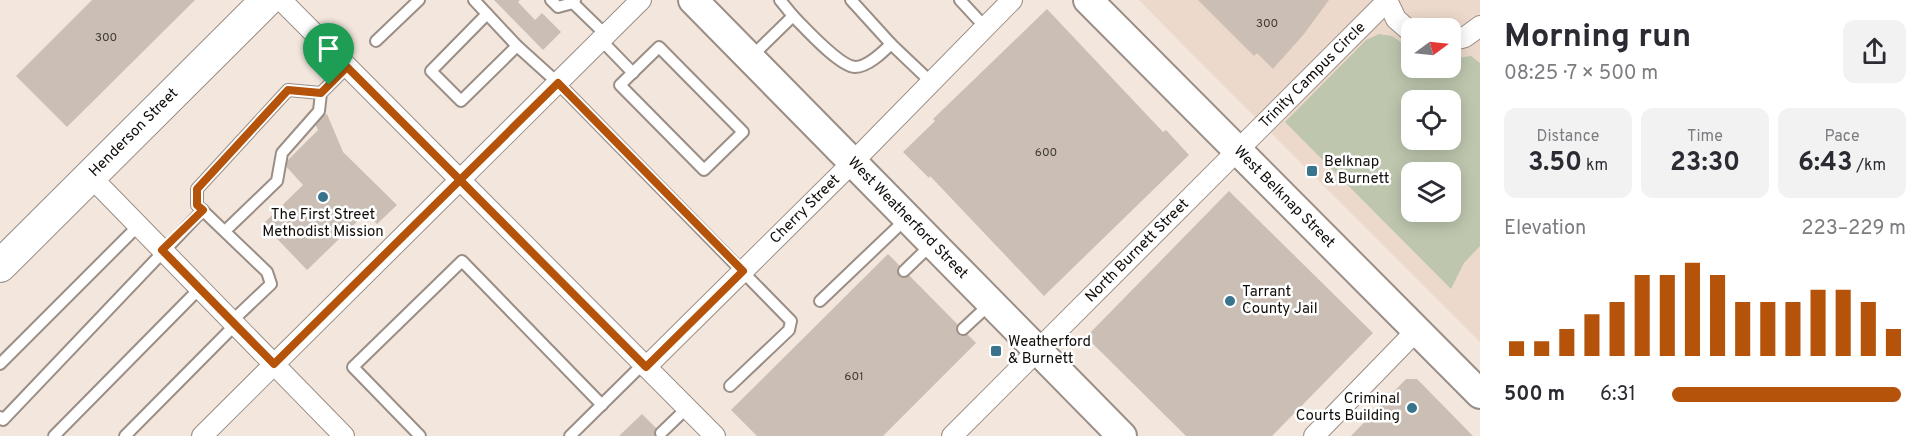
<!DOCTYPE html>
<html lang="en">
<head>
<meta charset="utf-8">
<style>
  :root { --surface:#fff; --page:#f2f2f3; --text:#2b2b33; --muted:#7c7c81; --accent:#b45309 }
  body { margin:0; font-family:Overpass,sans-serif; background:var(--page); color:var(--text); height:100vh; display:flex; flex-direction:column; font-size:22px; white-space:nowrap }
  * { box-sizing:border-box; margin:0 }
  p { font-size:20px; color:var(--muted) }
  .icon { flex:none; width:33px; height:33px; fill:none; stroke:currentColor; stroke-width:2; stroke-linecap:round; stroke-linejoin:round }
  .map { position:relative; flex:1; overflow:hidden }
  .panel { display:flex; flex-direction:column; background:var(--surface); width:450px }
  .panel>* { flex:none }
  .needle { width:39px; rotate:75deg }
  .controls { position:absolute; left:1401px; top:18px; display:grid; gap:12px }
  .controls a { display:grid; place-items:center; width:60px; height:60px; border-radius:12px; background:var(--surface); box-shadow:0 3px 15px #0003; font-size:30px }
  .pin { position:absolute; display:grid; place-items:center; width:51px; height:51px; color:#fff; margin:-62px -26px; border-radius:50% 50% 50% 0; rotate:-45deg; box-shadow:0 0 6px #0007 }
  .pin .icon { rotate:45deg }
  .round { display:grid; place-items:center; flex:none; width:63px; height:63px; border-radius:12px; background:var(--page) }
  .headline { display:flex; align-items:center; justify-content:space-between; height:102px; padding:0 24px }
  h1 { font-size:33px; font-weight:700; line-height:45px }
  .stats { display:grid; grid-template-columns:repeat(3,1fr); gap:9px; height:102px; padding:6px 24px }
  .stats div { display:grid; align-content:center; border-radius:12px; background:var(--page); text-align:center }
  .stats b { font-size:26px; font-weight:700 }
  .stats small { font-size:16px; font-weight:400 }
  .stats p { font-size:16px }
  .chart { height:168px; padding:12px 24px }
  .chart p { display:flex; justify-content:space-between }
  .chart svg { width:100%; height:108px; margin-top:6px; stroke:var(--accent); stroke-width:6 }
  ul { padding:0 24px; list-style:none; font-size:20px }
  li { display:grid; grid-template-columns:96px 72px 1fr; align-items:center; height:45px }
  li i { height:15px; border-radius:8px; background:var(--accent) }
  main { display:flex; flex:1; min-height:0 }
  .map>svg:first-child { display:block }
  .built { fill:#ecd9cb; fill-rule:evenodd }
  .green { fill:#bec7ae; fill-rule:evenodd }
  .building { fill:#cbbfb5 }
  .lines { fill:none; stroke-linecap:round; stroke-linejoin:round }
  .service-casing { stroke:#9a8e86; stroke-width:14 }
  .minor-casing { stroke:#9a8e86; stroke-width:22 }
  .secondary-casing { stroke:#9a8e86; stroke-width:32 }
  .primary-casing { stroke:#9a8e86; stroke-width:34 }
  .service { stroke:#fff; stroke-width:10 }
  .minor { stroke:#fff; stroke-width:20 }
  .secondary { stroke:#fff; stroke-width:28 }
  .primary { stroke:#fff; stroke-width:32 }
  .route-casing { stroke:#fff; stroke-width:12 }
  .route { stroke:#b45309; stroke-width:8 }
  .poi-dot { fill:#39748c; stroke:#fff; stroke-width:2 }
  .labels { text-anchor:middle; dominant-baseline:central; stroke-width:5; stroke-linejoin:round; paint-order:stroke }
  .number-label { font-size:12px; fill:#403a35 }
  .street-label { font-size:15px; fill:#110d0a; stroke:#fff }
  .poi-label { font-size:15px; fill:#110d0a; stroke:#fff; text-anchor:start }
</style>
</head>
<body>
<main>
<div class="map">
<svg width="1480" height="436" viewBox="0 0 1480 436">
  <rect width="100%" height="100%" fill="#f3e7dd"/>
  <path class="built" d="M 1139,0 L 1480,0 L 1480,342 L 1180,42 ZM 1412,28 L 1450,28 L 1450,68 L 1412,68 ZM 1412,100 L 1450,100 L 1450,140 L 1412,140 ZM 1412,172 L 1450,172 L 1450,212 L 1412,212 Z"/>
  <path class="green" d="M 1379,34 L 1392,36 L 1411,49 L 1412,68 L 1450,68 L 1451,59 L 1471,56 L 1480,63 L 1480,246 L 1464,263 L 1451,289 L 1285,122 L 1366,40 ZM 1412,100 L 1450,100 L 1450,140 L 1412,140 ZM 1412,172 L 1450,172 L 1450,212 L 1412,212 Z"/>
  <g class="building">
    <polygon points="92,0 195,0 67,127 16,76"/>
    <polygon points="494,0 520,0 518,2 535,20 542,13 561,32 543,50"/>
    <polygon points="1198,0 1329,0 1304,34 1273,69 1257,53 1254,56"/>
    <polygon points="1047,9 1163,132 1166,130 1189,155 1044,296 930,176 929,178 903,152 935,121 933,119"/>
    <polygon points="327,114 343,152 397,205 377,224 366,213 307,270 263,224 303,185 284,164 318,130 313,119"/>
    <polygon points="1229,191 1373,333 1272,436 1186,436 1086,337"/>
    <polygon points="888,254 976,343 883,436 757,436 731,410"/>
    <polygon points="1406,379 1417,379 1473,436 1351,436"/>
    <polygon points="642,414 664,436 619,436"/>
  </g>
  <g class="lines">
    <defs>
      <g id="service">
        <polyline points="474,0 517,46 558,83 791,321 789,330 730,386"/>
        <polyline points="551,0 558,7 573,3 575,0"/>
        <polyline points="780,0 793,16"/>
        <polyline points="851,0 891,44"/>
        <polyline points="960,0 985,27"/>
        <polyline points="573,3 606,35"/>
        <polyline points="487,14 431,71 461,101 517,46"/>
        <polyline points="601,40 633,73"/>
        <polyline points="376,41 419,0"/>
        <polygon points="659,47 743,132 704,170 620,85"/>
        <path d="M 750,58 L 793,16 C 805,28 839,66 855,67 C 868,67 883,52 891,44 L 931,82"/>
        <polyline points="225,231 277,181 282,153 319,111 321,93 347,67"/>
        <polyline points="904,271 932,244"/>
        <polyline points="820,301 907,218"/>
        <polyline points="232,321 271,284 267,272 197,205 197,189 288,90 321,93"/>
        <polyline points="963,329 991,303"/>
        <polyline points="0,364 138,226"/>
        <polyline points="0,417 3,420 203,210"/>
        <polyline points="661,433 687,408"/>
        <polyline points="54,436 200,288"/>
        <polyline points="125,436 235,325"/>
        <polyline points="420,436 353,367 462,261 602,405"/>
        <polyline points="570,436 643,364"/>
      </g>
      <g id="minor">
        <polyline points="281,0 715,436"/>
        <polyline points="1387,0 1396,19 1412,33"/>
        <polyline points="1450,41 1465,37 1480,26"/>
        <polyline points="91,177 344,436"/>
        <path id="s1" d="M 646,367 L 852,163 L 1012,0"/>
        <polyline points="202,436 641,0"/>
        <path id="s2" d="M 952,436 L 1387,1"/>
        <polyline points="1314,436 1416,331"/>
      </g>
      <g id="secondary">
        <path id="s3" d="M 693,0 L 1122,436"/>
        <path id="s4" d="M 1088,0 L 1480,394"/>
      </g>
      <g id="primary">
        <path id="s5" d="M 0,266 L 267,0"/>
      </g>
    </defs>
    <use href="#service" class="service-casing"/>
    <use href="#minor" class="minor-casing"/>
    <use href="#secondary" class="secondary-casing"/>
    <use href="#primary" class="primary-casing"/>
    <use href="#service" class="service"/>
    <use href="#minor" class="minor"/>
    <use href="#secondary" class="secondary"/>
    <use href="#primary" class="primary"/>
  </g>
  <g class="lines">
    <defs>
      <polyline id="route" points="329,85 321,93 288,90 197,189 197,205 203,210 162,250 274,364 460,180 646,367 743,271 558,83 460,180 347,67 329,85"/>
    </defs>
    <use href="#route" class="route-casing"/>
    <use href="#route" class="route"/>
  </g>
  <g class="poi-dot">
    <rect x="1306" y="165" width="12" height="12" rx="3"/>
    <circle cx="323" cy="197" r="6"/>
    <circle cx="1230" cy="301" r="6"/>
    <rect x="990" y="345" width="12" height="12" rx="3"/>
    <circle cx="1412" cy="408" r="6"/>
  </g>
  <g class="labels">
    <g class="number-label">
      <text x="1267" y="24">300</text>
      <text x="106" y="38">300</text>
      <text x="1046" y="153">600</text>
      <text x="854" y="377">601</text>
    </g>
    <g class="street-label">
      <text stroke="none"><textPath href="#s2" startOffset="510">Trinity Campus Circle</textPath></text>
      <text stroke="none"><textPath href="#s5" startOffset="189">Henderson Street</textPath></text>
      <text stroke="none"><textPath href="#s4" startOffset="278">West Belknap Street</textPath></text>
      <text stroke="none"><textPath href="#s1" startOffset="224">Cherry Street</textPath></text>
      <text stroke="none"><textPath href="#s3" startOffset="306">West Weatherford Street</textPath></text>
      <text stroke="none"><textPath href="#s2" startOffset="262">North Burnett Street</textPath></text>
    </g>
    <g class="poi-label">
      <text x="1324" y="162">Belknap<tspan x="1324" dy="17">&amp; Burnett</tspan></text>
      <text x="323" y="215" text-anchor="middle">The First Street<tspan x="323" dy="17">Methodist Mission</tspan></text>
      <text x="1242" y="292">Tarrant<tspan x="1242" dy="17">County Jail</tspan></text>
      <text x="1008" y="342">Weatherford<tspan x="1008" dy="17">&amp; Burnett</tspan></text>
      <text x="1400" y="399" text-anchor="end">Criminal<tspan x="1400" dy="17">Courts Building</tspan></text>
    </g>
  </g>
</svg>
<div class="controls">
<a><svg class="needle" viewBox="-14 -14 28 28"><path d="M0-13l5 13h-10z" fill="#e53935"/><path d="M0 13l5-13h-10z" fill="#7c7c81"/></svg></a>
<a><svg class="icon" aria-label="locate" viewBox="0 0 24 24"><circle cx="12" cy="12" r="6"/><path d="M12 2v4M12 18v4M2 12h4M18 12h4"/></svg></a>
<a><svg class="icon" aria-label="layers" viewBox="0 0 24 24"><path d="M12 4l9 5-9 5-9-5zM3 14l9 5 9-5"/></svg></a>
</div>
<div class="pin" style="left:329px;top:85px;background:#1e9e55"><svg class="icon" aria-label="arrive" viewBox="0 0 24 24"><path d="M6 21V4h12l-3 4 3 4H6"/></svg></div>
</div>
<section class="panel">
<div class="headline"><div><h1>Morning run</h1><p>08:25 · 7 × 500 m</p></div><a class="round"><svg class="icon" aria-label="share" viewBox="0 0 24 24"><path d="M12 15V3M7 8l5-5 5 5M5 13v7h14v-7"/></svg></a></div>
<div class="stats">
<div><p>Distance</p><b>3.50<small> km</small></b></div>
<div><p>Time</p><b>23:30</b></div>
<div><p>Pace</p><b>6:43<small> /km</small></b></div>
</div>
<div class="chart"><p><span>Elevation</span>223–229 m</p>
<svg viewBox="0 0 160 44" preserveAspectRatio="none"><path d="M5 44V38M15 44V38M25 44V33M35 44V27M45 44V22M55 44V11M65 44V11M75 44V6M85 44V11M95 44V22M105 44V22M115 44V22M125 44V17M135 44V17M145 44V22M155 44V33"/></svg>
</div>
<ul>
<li><b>500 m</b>6:31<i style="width:98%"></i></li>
</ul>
</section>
</main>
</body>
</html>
